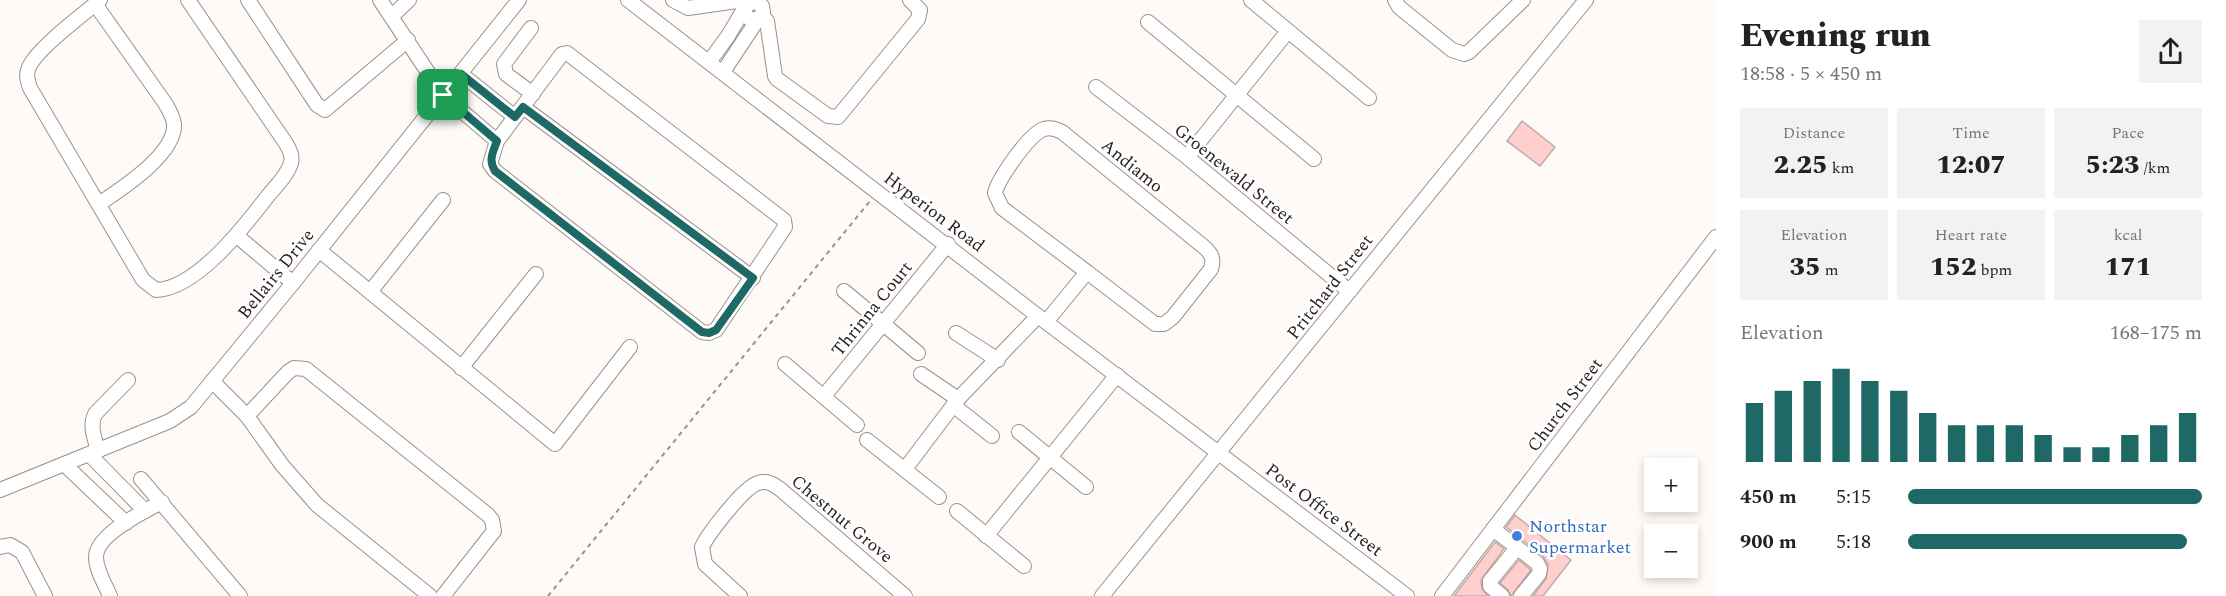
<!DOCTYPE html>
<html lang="en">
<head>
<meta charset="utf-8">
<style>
  :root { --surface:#fff; --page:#f2f2f2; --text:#222; --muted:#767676; --accent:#1e6965 }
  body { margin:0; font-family:Spectral,serif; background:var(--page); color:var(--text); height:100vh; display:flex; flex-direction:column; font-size:22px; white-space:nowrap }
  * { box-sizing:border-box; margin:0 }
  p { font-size:20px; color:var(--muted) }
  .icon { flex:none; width:33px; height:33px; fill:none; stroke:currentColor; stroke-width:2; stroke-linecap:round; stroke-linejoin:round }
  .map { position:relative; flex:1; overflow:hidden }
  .drawer { display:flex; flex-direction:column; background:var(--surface); width:510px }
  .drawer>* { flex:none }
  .controls { position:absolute; left:1644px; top:458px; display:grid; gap:12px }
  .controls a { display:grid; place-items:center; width:54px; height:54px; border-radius:0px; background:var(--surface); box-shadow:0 3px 9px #0003; font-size:30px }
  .pin { position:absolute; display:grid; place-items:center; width:51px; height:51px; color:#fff; margin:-26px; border-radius:12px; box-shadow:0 3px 9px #0006 }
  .round { display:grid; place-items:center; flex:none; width:63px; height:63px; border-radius:0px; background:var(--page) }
  .overview { display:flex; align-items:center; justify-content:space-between; height:102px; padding:0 24px }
  h1 { font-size:33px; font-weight:800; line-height:45px }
  .figures { display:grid; grid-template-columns:repeat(3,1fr); gap:9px; height:102px; padding:6px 24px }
  .figures div { display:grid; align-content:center; border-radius:0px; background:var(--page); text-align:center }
  .figures b { font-size:26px; font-weight:800 }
  .figures small { font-size:16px; font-weight:400 }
  .figures p { font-size:16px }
  .chart { height:168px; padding:12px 24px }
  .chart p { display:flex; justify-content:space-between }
  .chart svg { width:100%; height:108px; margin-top:6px; stroke:var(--accent); stroke-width:6 }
  ul { padding:0 24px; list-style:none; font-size:20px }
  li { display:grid; grid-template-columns:96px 72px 1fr; align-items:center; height:45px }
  li i { height:15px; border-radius:8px; background:var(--accent) }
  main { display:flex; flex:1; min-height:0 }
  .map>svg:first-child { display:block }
  .building { fill:#fecfcc; stroke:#c0abaa; stroke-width:1.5 }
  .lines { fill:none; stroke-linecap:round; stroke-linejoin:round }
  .minor-casing { stroke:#a18f87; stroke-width:16 }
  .path { stroke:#989290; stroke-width:2; stroke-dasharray:4.5 4.5; stroke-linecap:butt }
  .minor { stroke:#fff; stroke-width:14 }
  .route-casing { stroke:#fff; stroke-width:12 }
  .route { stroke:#1e6965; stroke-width:8 }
  .shop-dot { fill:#3f7fe0; stroke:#fff; stroke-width:2 }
  .labels { text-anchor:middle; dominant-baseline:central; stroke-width:5; stroke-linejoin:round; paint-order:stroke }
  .street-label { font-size:18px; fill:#2a2320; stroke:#fff }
  .shop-label { font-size:18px; fill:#366cbe; stroke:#fff; text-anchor:start }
</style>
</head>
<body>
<main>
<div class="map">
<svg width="1716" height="596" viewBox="0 0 1716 596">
  <rect width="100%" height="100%" fill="#fefaf8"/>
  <g class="building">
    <polygon points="1522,121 1555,147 1540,166 1507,141"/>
    <polygon points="1515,515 1571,560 1543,596 1533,596 1546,579 1548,565 1543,556 1506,527"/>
    <polygon points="1495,542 1504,549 1481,580 1482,589 1488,596 1454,596"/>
    <polygon points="1519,560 1531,570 1511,596 1508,590 1500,583"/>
  </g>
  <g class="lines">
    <defs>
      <g id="minor">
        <path d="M 100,0 C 84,14 33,51 28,70 C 26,76 28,82 30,88 L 143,280 L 156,290 C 196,289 244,227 267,197 C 275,187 287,176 291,163 C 293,155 289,149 285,142 L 188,0"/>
        <polyline points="248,0 317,105 325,110 408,40"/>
        <polyline points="380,0 443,95 497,141"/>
        <polyline points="628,0 1038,316 1407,596"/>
        <polyline points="673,0 688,8 744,0 749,3"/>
        <polyline points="1251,0 1369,98"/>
        <polyline points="1395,0 1399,7 1452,50 1464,54 1469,52 1523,0"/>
        <path d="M 95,4 L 165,103 C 169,110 173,116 174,124 C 176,154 121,189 99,204"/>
        <polyline points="392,16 409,0"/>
        <polyline points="762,16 767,21 775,76 777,79 828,116 838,117 918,19 920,10 910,0"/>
        <polyline points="1148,22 1314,159"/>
        <polyline points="531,28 504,64 506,74 533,94"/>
        <polygon points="567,53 784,220 785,227 716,330 709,333 702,332 495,171 490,164 497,141 562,54"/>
        <polyline points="709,62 728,36 747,4 757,2 762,6 763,13 758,19 752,20 747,17 744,11"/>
        <polyline points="723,72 758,19"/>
        <polyline points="461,74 515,117"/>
        <polyline points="1096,87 1187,157 1349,291"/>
        <polyline points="523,107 753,278"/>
        <polyline points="1187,157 1288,31"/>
        <polyline points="237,236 293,283"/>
        <polyline points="319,250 555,444 630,347"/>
        <polyline points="844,291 918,353"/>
        <polyline points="370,292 443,200"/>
        <path d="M 1046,322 L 1087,272 L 1155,324 L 1164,324 L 1173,317 L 1211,269 C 1214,259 1212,254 1204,247 L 1062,132 C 1056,129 1051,127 1044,129 C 1029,134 998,179 995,193 L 1002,208 L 1087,272"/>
        <polyline points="956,333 998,360"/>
        <polyline points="785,364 857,425"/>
        <polyline points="461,368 536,274"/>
        <polyline points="921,374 958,399"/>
        <polyline points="212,381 247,416 282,465 317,505 430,596"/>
        <polyline points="824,396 948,244"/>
        <polyline points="953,405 992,436"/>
        <polyline points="247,416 288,372 294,368 306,369 488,515 492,520 494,531 443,596"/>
        <polyline points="1019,432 1086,487"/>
        <polyline points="867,440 939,497"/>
        <path d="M 98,451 C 95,438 89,427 95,414 L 128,380"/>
        <polyline points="90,455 145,511"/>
        <polyline points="64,464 126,523"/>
        <polyline points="905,469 958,399 1038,316"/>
        <polyline points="141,479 240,596"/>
        <polyline points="0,490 170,421 191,407 293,283 519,0"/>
        <polyline points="957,511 1024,566"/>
        <polyline points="1493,529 1537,563 1540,569 1539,574 1521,596"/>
        <polyline points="986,536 1117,375"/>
        <polyline points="0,547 10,545 22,552 45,596"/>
        <path d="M 110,596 C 105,584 96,570 96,557 C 96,535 144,511 162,502"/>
        <path d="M 740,596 L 705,564 L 702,547 C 708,534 744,487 758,483 C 767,480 773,484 780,489 L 905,596"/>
        <polyline points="1102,596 1586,0"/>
        <polyline points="1442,596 1716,237"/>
        <polyline points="1502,596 1490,586 1490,581 1517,548"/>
      </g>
    </defs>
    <use href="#minor" class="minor-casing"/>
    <polyline class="path" points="548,596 870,201"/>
    <use href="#minor" class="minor"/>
  </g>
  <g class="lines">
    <defs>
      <path id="route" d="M 461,74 L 515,117 L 523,107 L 753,278 L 716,330 L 709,333 L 702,332 L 495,171 C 488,160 493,152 497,141 L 443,95 Z"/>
    </defs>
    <use href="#route" class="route-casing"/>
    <use href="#route" class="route"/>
  </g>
  <circle class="shop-dot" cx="1517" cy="536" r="6"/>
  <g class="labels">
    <g class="street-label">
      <text transform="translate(1132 166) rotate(39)">Andiamo</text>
      <text transform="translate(1234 174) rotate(39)">Groenewald Street</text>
      <text transform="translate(934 212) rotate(37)">Hyperion Road</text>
      <text transform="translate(276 274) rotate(-51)">Bellairs Drive</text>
      <text transform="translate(1330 287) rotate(-52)">Pritchard Street</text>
      <text transform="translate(872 309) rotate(-51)">Thrinna Court</text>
      <text transform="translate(1565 405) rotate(-53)">Church Street</text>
      <text transform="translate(1324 510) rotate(37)">Post Office Street</text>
      <text transform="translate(842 519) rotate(40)">Chestnut Grove</text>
    </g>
    <g class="shop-label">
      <text x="1529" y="526">Northstar<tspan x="1529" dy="21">Supermarket</tspan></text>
    </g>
  </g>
</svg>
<div class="controls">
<a>+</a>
<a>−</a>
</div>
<div class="pin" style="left:443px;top:95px;background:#1e9e55"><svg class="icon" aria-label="arrive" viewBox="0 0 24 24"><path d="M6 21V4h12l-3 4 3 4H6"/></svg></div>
</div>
<section class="drawer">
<div class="overview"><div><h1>Evening run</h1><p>18:58 · 5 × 450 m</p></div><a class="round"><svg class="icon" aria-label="share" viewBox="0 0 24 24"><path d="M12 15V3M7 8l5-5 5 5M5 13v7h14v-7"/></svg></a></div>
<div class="figures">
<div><p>Distance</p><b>2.25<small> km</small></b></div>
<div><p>Time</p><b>12:07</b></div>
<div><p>Pace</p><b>5:23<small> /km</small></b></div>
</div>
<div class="figures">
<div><p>Elevation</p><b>35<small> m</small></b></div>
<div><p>Heart rate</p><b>152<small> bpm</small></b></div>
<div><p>kcal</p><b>171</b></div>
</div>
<div class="chart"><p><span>Elevation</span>168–175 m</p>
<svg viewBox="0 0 160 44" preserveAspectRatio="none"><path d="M5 44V20M15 44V15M25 44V11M35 44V6M45 44V11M55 44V15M65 44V24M75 44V29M85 44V29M95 44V29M105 44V33M115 44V38M125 44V38M135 44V33M145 44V29M155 44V24"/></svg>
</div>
<ul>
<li><b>450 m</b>5:15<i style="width:100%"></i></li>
<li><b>900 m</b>5:18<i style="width:95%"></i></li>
</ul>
</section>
</main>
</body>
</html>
